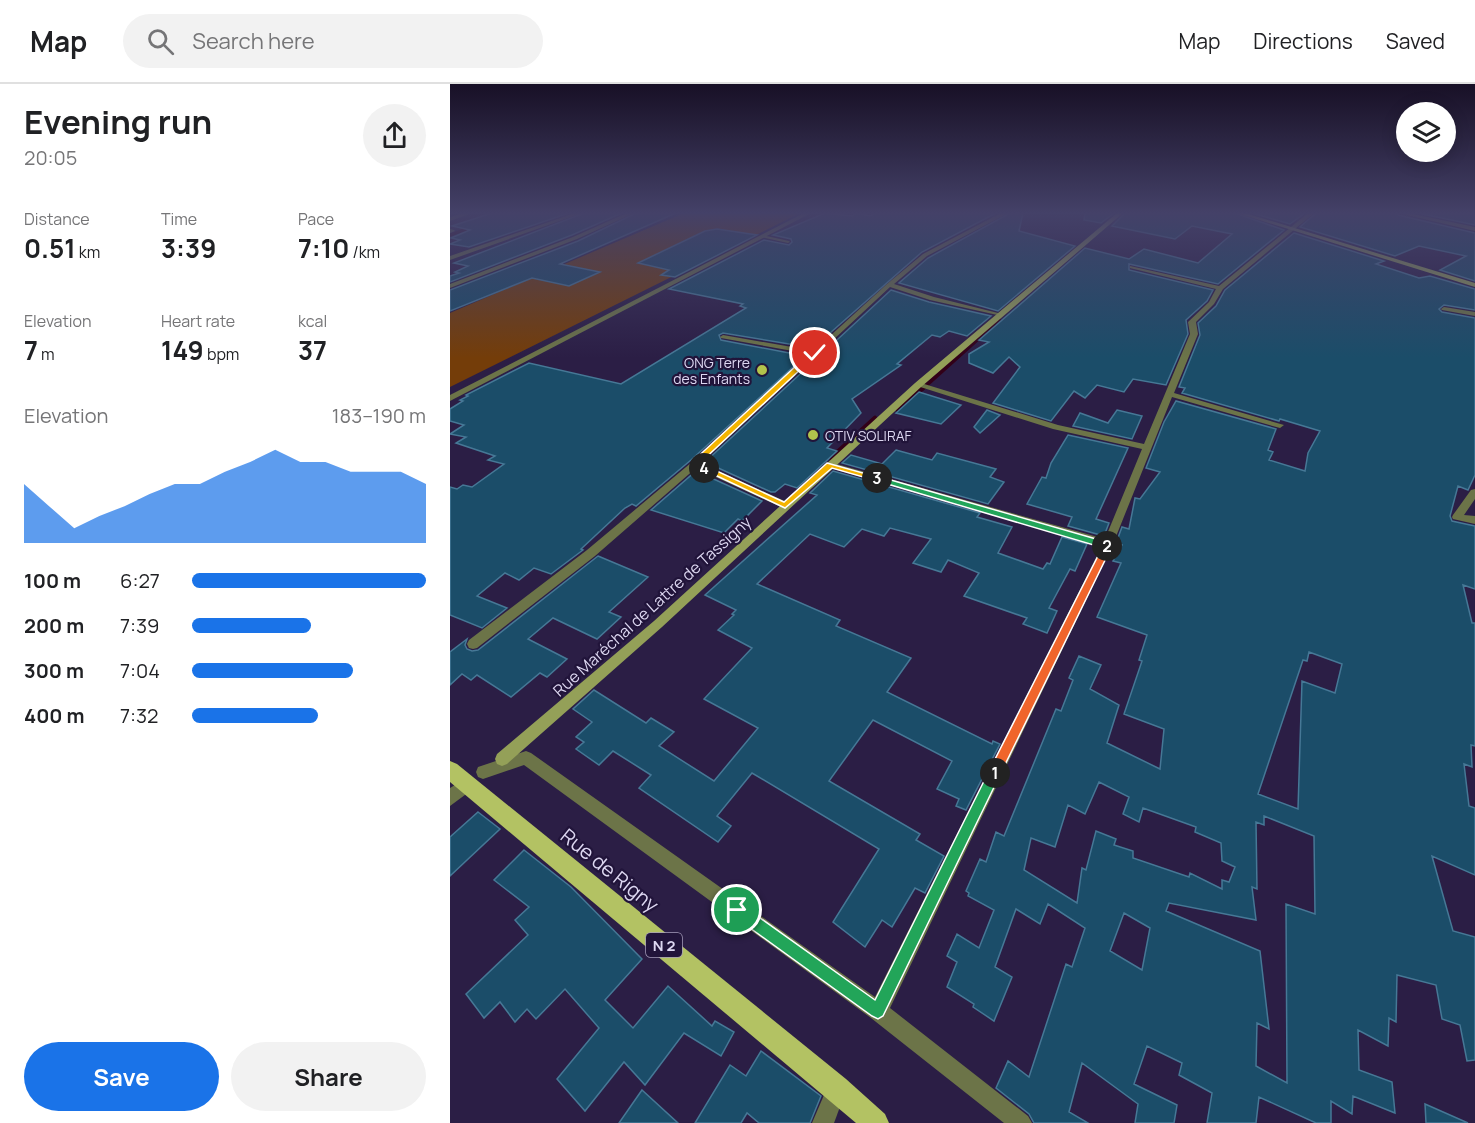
<!DOCTYPE html>
<html lang="en">
<head>
<meta charset="utf-8">
<style>
  :root { --surface:#fff; --page:#f2f2f2; --text:#202124; --muted:#757577; --line:#e0e0e0; --accent:#1a73e8 }
  body { margin:0; font-family:Manrope,sans-serif; background:var(--page); color:var(--text); height:100vh; display:flex; flex-direction:column; font-size:22px; white-space:nowrap }
  * { box-sizing:border-box; margin:0 }
  p { font-size:20px; color:var(--muted) }
  .icon { flex:none; width:33px; height:33px; fill:none; stroke:currentColor; stroke-width:2; stroke-linecap:round; stroke-linejoin:round }
  .map { position:relative; flex:1; overflow:hidden }
  .side { display:flex; flex-direction:column; background:var(--surface); width:450px }
  .side>* { flex:none }
  .controls { position:absolute; left:946px; top:18px; display:grid; gap:12px }
  .controls a { display:grid; place-items:center; width:60px; height:60px; border-radius:50%; background:var(--surface); box-shadow:0 3px 15px #0003; font-size:30px }
  .pin { position:absolute; display:grid; place-items:center; width:51px; height:51px; color:#fff; margin:-26px; border:3px solid #fff; border-radius:50%; box-shadow:0 2px 6px #0007 }
  .km { position:absolute; width:30px; height:30px; margin:-15px; border-radius:50%; background:#222; color:#fff; font-size:16px; line-height:30px; text-align:center }
  .round { display:grid; place-items:center; flex:none; width:63px; height:63px; border-radius:32px; background:var(--page) }
  .headline { display:flex; align-items:center; justify-content:space-between; height:102px; padding:0 24px }
  h1 { font-size:33px; font-weight:700; line-height:45px }
  .metrics { display:grid; grid-template-columns:repeat(3,1fr); gap:9px; height:102px; padding:6px 24px }
  .metrics div { display:grid; align-content:center }
  .metrics b { font-size:26px; font-weight:700 }
  .metrics small { font-size:16px; font-weight:400 }
  .metrics p { font-size:16px }
  .chart { height:168px; padding:12px 24px }
  .chart p { display:flex; justify-content:space-between }
  .chart svg { width:100%; height:108px; margin-top:6px; fill:var(--accent); opacity:.7 }
  .button { display:flex; gap:12px; margin-top:auto; padding:12px 24px }
  .button a { flex:1; height:69px; border-radius:36px; background:var(--accent); color:#fff; font-size:24px; font-weight:700; line-height:69px; text-align:center }
  .button a+a { background:var(--page); color:var(--text) }
  ul { padding:0 24px; list-style:none; font-size:20px }
  li { display:grid; grid-template-columns:96px 72px 1fr; align-items:center; height:45px }
  li i { height:15px; border-radius:8px; background:var(--accent) }
  header { display:flex; align-items:center; gap:36px; box-sizing:border-box; height:84px; padding:0 30px; background:var(--surface); border-bottom:2px solid var(--line) }
  header strong { font-size:28px }
  nav { display:flex; gap:33px; margin-inline-start:auto; font-size:21px }
  .search { width:420px; height:54px; background:var(--page); display:flex; align-items:center; gap:15px; box-sizing:border-box; padding:0 21px; border-radius:33px; color:var(--muted); font-size:22px }
  main { display:flex; flex:1; min-height:0 }
  .map>svg:first-child { display:block }
  .green { fill:#743d09 }
  .lines { fill:none; stroke-linecap:round; stroke-linejoin:round }
  .stream-far2 { stroke:#320018; stroke-width:3 }
  .stream-far1 { stroke:#320018; stroke-width:4 }
  .stream { stroke:#320018; stroke-width:4.5 }
  .building { fill:#1b4d69; stroke:#467896; stroke-width:1.5; fill-rule:evenodd }
  .lane { fill:#6c7448; fill-rule:evenodd }
  .street { fill:#6c7448; fill-rule:evenodd }
  .secondary { fill:#94a058; fill-rule:evenodd }
  .primary { fill:#b3c263; fill-rule:evenodd }
  .split-1 { fill:#22a559; stroke:#fff; stroke-width:1.5 }
  .split-2 { fill:#f0652b; stroke:#fff; stroke-width:1.5 }
  .split-3 { fill:#22a559; stroke:#fff; stroke-width:1.5 }
  .split-4 { fill:#f5b400; stroke:#fff; stroke-width:1.5 }
  .split-5 { fill:#f5b400; stroke:#fff; stroke-width:1.5 }
  .poi-dot { fill:#b2c34c; stroke:#21143a; stroke-width:2 }
  .labels { text-anchor:middle; dominant-baseline:central; stroke-width:4.5; stroke-linejoin:round; paint-order:stroke }
  .far-poi-label { font-size:14px; fill:#ddd7f1; stroke:#21143a; text-anchor:end }
  .shield { fill:#21143a; stroke:#a59cba; stroke-width:1.5 }
  .shield-label { font-size:15px; font-weight:bold; fill:#ddd7f1 }
  .street-label { font-size:16px; fill:#ddd7f1; stroke:#21143a }
  .near-street-label { font-size:20px; fill:#ddd7f1; stroke:#21143a }
</style>
</head>
<body>
<header>
<strong>Map</strong>
<div class="search"><svg class="icon" aria-label="search" viewBox="0 0 24 24"><circle cx="10" cy="10" r="6"/><path d="M15 15l6 6"/></svg>Search here</div>
<nav><a>Map</a><a>Directions</a><a>Saved</a></nav>
</header>
<main>
<section class="side">
<div class="headline"><div><h1>Evening run</h1><p>20:05</p></div><a class="round"><svg class="icon" aria-label="share" viewBox="0 0 24 24"><path d="M12 15V3M7 8l5-5 5 5M5 13v7h14v-7"/></svg></a></div>
<div class="metrics">
<div><p>Distance</p><b>0.51<small> km</small></b></div>
<div><p>Time</p><b>3:39</b></div>
<div><p>Pace</p><b>7:10<small> /km</small></b></div>
</div>
<div class="metrics">
<div><p>Elevation</p><b>7<small> m</small></b></div>
<div><p>Heart rate</p><b>149<small> bpm</small></b></div>
<div><p>kcal</p><b>37</b></div>
</div>
<div class="chart"><p><span>Elevation</span>183–190 m</p>
<svg viewBox="0 0 160 44" preserveAspectRatio="none"><path d="M0 44V20L10 29L20 38L30 33L40 29L50 24L60 20L70 20L80 15L90 11L100 6L110 11L120 11L130 15L140 15L150 15L160 20V44z"/></svg>
</div>
<ul>
<li><b>100 m</b>6:27<i style="width:100%"></i></li>
<li><b>200 m</b>7:39<i style="width:51%"></i></li>
<li><b>300 m</b>7:04<i style="width:69%"></i></li>
<li><b>400 m</b>7:32<i style="width:54%"></i></li>
</ul>
<div class="button"><a>Save</a><a>Share</a></div>
</section>
<div class="map">
<svg width="1025" height="1039" viewBox="0 0 1025 1039">
  <rect width="100%" height="100%" fill="#2b1e45"/>
  <polygon class="green" points="234,129 350,129 0,303 0,229"/>
  <g class="lines">
    <polyline class="stream-far2" points="0,151 22,143"/>
    <polyline class="stream-far1" points="472,305 549,236"/>
    <g class="stream">
      <polyline points="448,326 474,303"/>
      <polyline points="381,374 425,334"/>
    </g>
  </g>
  <g class="building">
    <polygon points="42,129 119,129 19,163 0,160 10,156 1,154 20,146 2,142"/>
    <polygon points="134,129 172,129 122,151 0,198 0,192 9,189 5,188 18,182 4,179"/>
    <polygon points="186,129 226,129 110,180 150,188 119,202 82,194 0,227 0,206 128,157"/>
    <polygon points="375,129 402,132 406,129 420,132 425,129 546,129 472,168 363,264 273,249 269,251 271,256 355,272 241,376 186,422 182,420 175,424 131,465 133,466 101,490 84,484 69,496 55,489 27,512 57,524 32,544 0,531 0,403 7,405 13,401 22,403 54,380 38,376 45,372 6,359 16,353 0,350 14,341 0,337 0,325 13,317 10,316 18,312 16,311 79,279 171,300 296,224 290,222 293,220 219,205 314,156 339,161 342,158 341,155 323,151"/>
    <polygon points="560,129 573,129 569,147 625,162 548,227 449,199 478,174"/>
    <polygon points="635,129 664,129 651,139 634,136"/>
    <polygon points="675,129 785,129 834,146 768,200 679,180 679,186 763,206 757,217 736,236 738,250 716,301 683,295 674,308 647,301 635,314 624,307 601,337 543,319 570,283 559,273 543,289 519,279 519,270 539,258 529,256 635,164 679,175 694,165 748,179 782,150 742,142 725,155 662,142"/>
    <polygon points="802,129 855,129 840,140"/>
    <polygon points="866,129 947,129 948,131 1025,149 1025,197 990,186 1016,172 969,162 945,172 850,143"/>
    <polygon points="968,129 1025,129 1025,141"/>
    <polygon points="267,145 307,151 225,193 211,191 219,186 188,179 255,147"/>
    <path d="M 844,149 L 934,177 L 926,180 L 969,194 L 980,192 L 1025,205 L 1025,226 L 994,221 L 989,225 L 992,228 L 1025,234 L 1025,391 L 1018,406 L 1008,402 L 1000,432 L 1002,437 L 1025,442 L 1025,505 L 1013,501 L 1022,539 L 1025,539 L 1025,662 L 1021,661 L 1022,683 L 1014,680 L 1019,722 L 1025,724 L 1025,791 L 982,772 L 1003,847 L 1025,853 L 1025,976 L 1017,977 L 1010,941 L 992,935 L 986,901 L 947,891 L 946,938 L 939,934 L 938,962 L 908,946 L 909,986 L 942,998 L 945,1029 L 903,1012 L 902,1030 L 881,1017 L 881,1039 L 866,1039 L 809,1013 L 806,1039 L 757,1039 L 762,1009 L 729,991 L 732,979 L 697,962 L 684,1000 L 727,1021 L 724,1039 L 685,1039 L 688,1020 L 632,979 L 619,1028 L 638,1039 L 584,1039 L 579,1030 L 546,1004 L 558,977 L 579,993 L 616,880 L 622,883 L 635,844 L 598,820 L 590,840 L 566,825 L 545,883 L 562,893 L 544,937 L 523,923 L 524,920 L 497,903 L 507,878 L 497,872 L 507,850 L 529,864 L 544,826 L 518,812 L 519,809 L 516,807 L 530,775 L 536,778 L 546,748 L 554,752 L 606,625 L 611,627 L 623,596 L 619,594 L 629,572 L 651,581 L 640,605 L 669,621 L 657,659 L 710,685 L 714,645 L 674,630 L 692,577 L 689,576 L 697,551 L 647,533 L 671,479 L 663,477 L 672,461 L 666,459 L 672,443 L 679,445 L 685,414 L 690,415 L 710,388 L 696,384 L 714,338 L 726,317 L 826,345 L 818,366 L 823,368 L 819,376 L 855,387 L 858,369 L 870,347 L 830,335 L 829,337 L 732,309 L 735,304 L 729,303 L 750,251 L 748,239 L 766,222 L 775,206 ZM 859,568 L 892,580 L 885,609 L 852,597 L 848,725 L 808,710 L 853,576 L 857,577 ZM 649,698 L 679,713 L 673,730 L 689,738 L 693,724 L 746,743 L 745,748 L 771,759 L 772,777 L 785,783 L 779,798 L 772,796 L 772,805 L 740,789 L 739,793 L 683,774 L 683,767 L 664,761 L 666,755 L 646,747 L 636,786 L 632,784 L 627,819 L 574,786 L 581,754 L 605,763 L 618,721 L 635,730 ZM 814,732 L 864,752 L 865,830 L 836,820 L 837,999 L 806,982 L 807,939 L 819,945 L 810,867 L 716,827 L 719,819 L 806,836 L 802,803 L 807,805 L 806,738 L 814,741 ZM 674,829 L 700,844 L 692,886 L 660,867 Z"/>
    <polygon points="441,206 479,218 541,232 517,252 499,247 490,253 482,251 447,280 451,281 402,315 411,329 377,364 387,367 347,404 335,400 325,408 321,408 255,378"/>
    <polygon points="469,308 511,321 491,340 446,329"/>
    <polygon points="537,326 550,331 530,349 524,343"/>
    <polygon points="667,326 692,332 682,355 623,342 630,329 658,339"/>
    <polygon points="618,351 678,364 646,435 659,439 654,452 618,442 622,433 577,420 592,393 596,394 601,379"/>
    <polygon points="446,366 482,376 487,369 546,385 540,393 554,398 538,420 392,379 401,371 432,380"/>
    <polygon points="246,387 312,417 292,437 288,435 274,449 201,426"/>
    <polygon points="383,387 530,429 527,433 562,443 548,469 593,485 597,479 600,480 612,453 637,460 625,487 620,485 599,524 607,527 597,549 573,540 577,534 514,512 529,489 498,476 491,488 463,479 481,455 440,444 434,452 412,445 394,463 360,450 307,500 390,536 386,542 461,574 437,608 542,660 543,657 550,660 516,726 506,722 509,715 487,705 502,677 423,636 379,697 470,750 466,756 494,772 475,809 465,804 442,843 432,836 415,863 383,838 429,765 302,689 267,732 281,742 268,758 189,704 201,691 163,667 149,681 126,665 134,658 126,653 142,638 123,625 144,606 196,639 201,634 224,648 209,662 264,697 308,644 254,615 302,564 268,546 284,531 282,530 286,526 255,511 367,411 360,409"/>
    <polygon points="148,472 198,493 159,528 171,533 147,555 103,534 78,555 117,575 97,593 90,589 61,613 27,591 21,596 12,590 0,601 0,568 17,555 15,561 17,565 22,567 28,566"/>
    <polygon points="28,728 50,745 0,792 0,753"/>
    <polygon points="74,766 121,803 192,875 155,916 183,944 218,902 262,942 265,937 284,948 271,972 234,949 195,1001 174,978 135,1027 107,995 149,944 115,905 86,935 77,925 65,938 50,918 34,934 16,910 78,851 65,836 79,823 44,796"/>
    <polygon points="311,967 371,1012 360,1039 309,1039 297,1029 291,1039 245,1039 280,981 296,992"/>
    <polygon points="192,1006 228,1039 169,1039"/>
    <polygon points="975,1020 1018,1039 976,1039"/>
  </g>
  <g class="lines">
    <g class="lane">
      <polygon points="312,151 339,157 340,158 338,159 311,153"/>
      <polygon points="273,251 365,267 368,269 365,271 271,254 270,253"/>
    </g>
    <g class="street">
      <polygon points="14,129 22,129 0,137 0,133"/>
      <polygon points="125,129 132,129 0,176 0,172"/>
      <polygon points="177,129 184,129 127,155 0,204 0,200 123,153"/>
      <polygon points="354,129 361,129 0,317 0,311"/>
      <polygon points="551,129 558,129 477,172 444,200 484,213 552,230 552,232 480,216 440,203 251,379 339,419 340,421 339,423 331,423 246,384 145,472 27,564 23,565 19,564 17,560 19,556 137,466 242,378 437,200 473,170"/>
      <polygon points="858,129 864,129 773,205 764,220 746,238 748,250 724,309 834,341 830,344 722,313 663,460 440,924 578,1032 582,1039 554,1039 421,934 74,681 33,695 28,693 26,688 28,683 76,667 81,669 425,913 652,462 377,383 375,381 377,379 383,379 655,455 692,365 603,345 464,301 471,299 608,341 694,360 740,250 738,238 759,218 766,205 680,184 680,182 769,202"/>
      <polygon points="949,129 958,129 1025,143 1025,147"/>
      <polygon points="0,145 4,146 5,147 0,149"/>
      <polygon points="994,223 1025,228 1025,232 992,226 991,225"/>
      <polygon points="1025,405 1025,415 1014,431 1025,432 1025,440 1003,435 1002,433 1003,431 1021,406"/>
      <polygon points="18,693 23,695 26,700 23,705 0,722 0,704"/>
      <polygon points="387,994 394,997 397,1004 384,1039 362,1039 380,997"/>
    </g>
    <g class="secondary">
      <polygon points="667,129 673,129 471,303 212,543 57,680 52,682 47,680 45,675 47,670 204,537 465,299"/>
      <polygon points="787,129 795,129 1025,199 1025,203"/>
    </g>
    <polygon class="primary" points="0,677 7,680 396,995 435,1030 439,1039 406,1039 0,698"/>
  </g>
  <linearGradient id="sky" x2="0" y2="1"><stop stop-color="#181026"/><stop offset="0.47" stop-color="#444168"/><stop offset="1" stop-color="#444168" stop-opacity="0"/></linearGradient>
  <rect width="1025" height="274" fill="url(#sky)"/>
  <polygon class="split-1" points="545,683 551,689 549,693 433,932 428,935 422,932 282,831 280,826 282,821 287,819 292,821 425,916 540,685"/>
  <polygon class="split-2" points="657,458 662,462 549,693 540,693 540,685 653,462"/>
  <polygon class="split-3" points="427,392 660,459 662,462 657,465 424,396 423,394"/>
  <polygon class="split-4" points="377,379 431,394 427,397 382,384 335,424 250,384 256,382 334,418"/>
  <polygon class="split-5" points="362,267 368,269 250,379 256,382 256,386 242,381 242,378"/>
  <g class="poi-dot">
    <circle cx="312" cy="286" r="6"/>
    <circle cx="363" cy="351" r="6"/>
  </g>
  <g class="labels">
    <g class="far-poi-label">
      <text x="300" y="278">ONG Terre<tspan x="300" dy="16">des Enfants</tspan></text>
      <text x="375" y="351" text-anchor="start">OTIV SOLIRAF</text>
    </g>
    <rect class="shield" x="196" y="849" width="36" height="24" rx="4.5"/>
    <g class="shield-label">
      <text x="214" y="861">N 2</text>
    </g>
    <g class="street-label">
      <text transform="translate(202 522) rotate(-42)">Rue Maréchal de Lattre de Tassigny</text>
    </g>
    <g class="near-street-label">
      <text transform="translate(160 786) rotate(39)">Rue de Rigny</text>
    </g>
  </g>
</svg>
<div class="controls">
<a><svg class="icon" aria-label="layers" viewBox="0 0 24 24"><path d="M12 4l9 5-9 5-9-5zM3 14l9 5 9-5"/></svg></a>
</div>
<div class="pin" style="left:287px;top:826px;background:#1e9e55"><svg class="icon" aria-label="arrive" viewBox="0 0 24 24"><path d="M6 21V4h12l-3 4 3 4H6"/></svg></div>
<div class="pin" style="left:365px;top:269px;background:#d93025"><svg class="icon" aria-label="check" viewBox="0 0 24 24"><path d="M5 12l5 5 9-10"/></svg></div>
<b class="km" style="left:545px;top:689px">1</b>
<b class="km" style="left:657px;top:462px">2</b>
<b class="km" style="left:427px;top:394px">3</b>
<b class="km" style="left:254px;top:384px">4</b>
</div>
</main>
</body>
</html>
